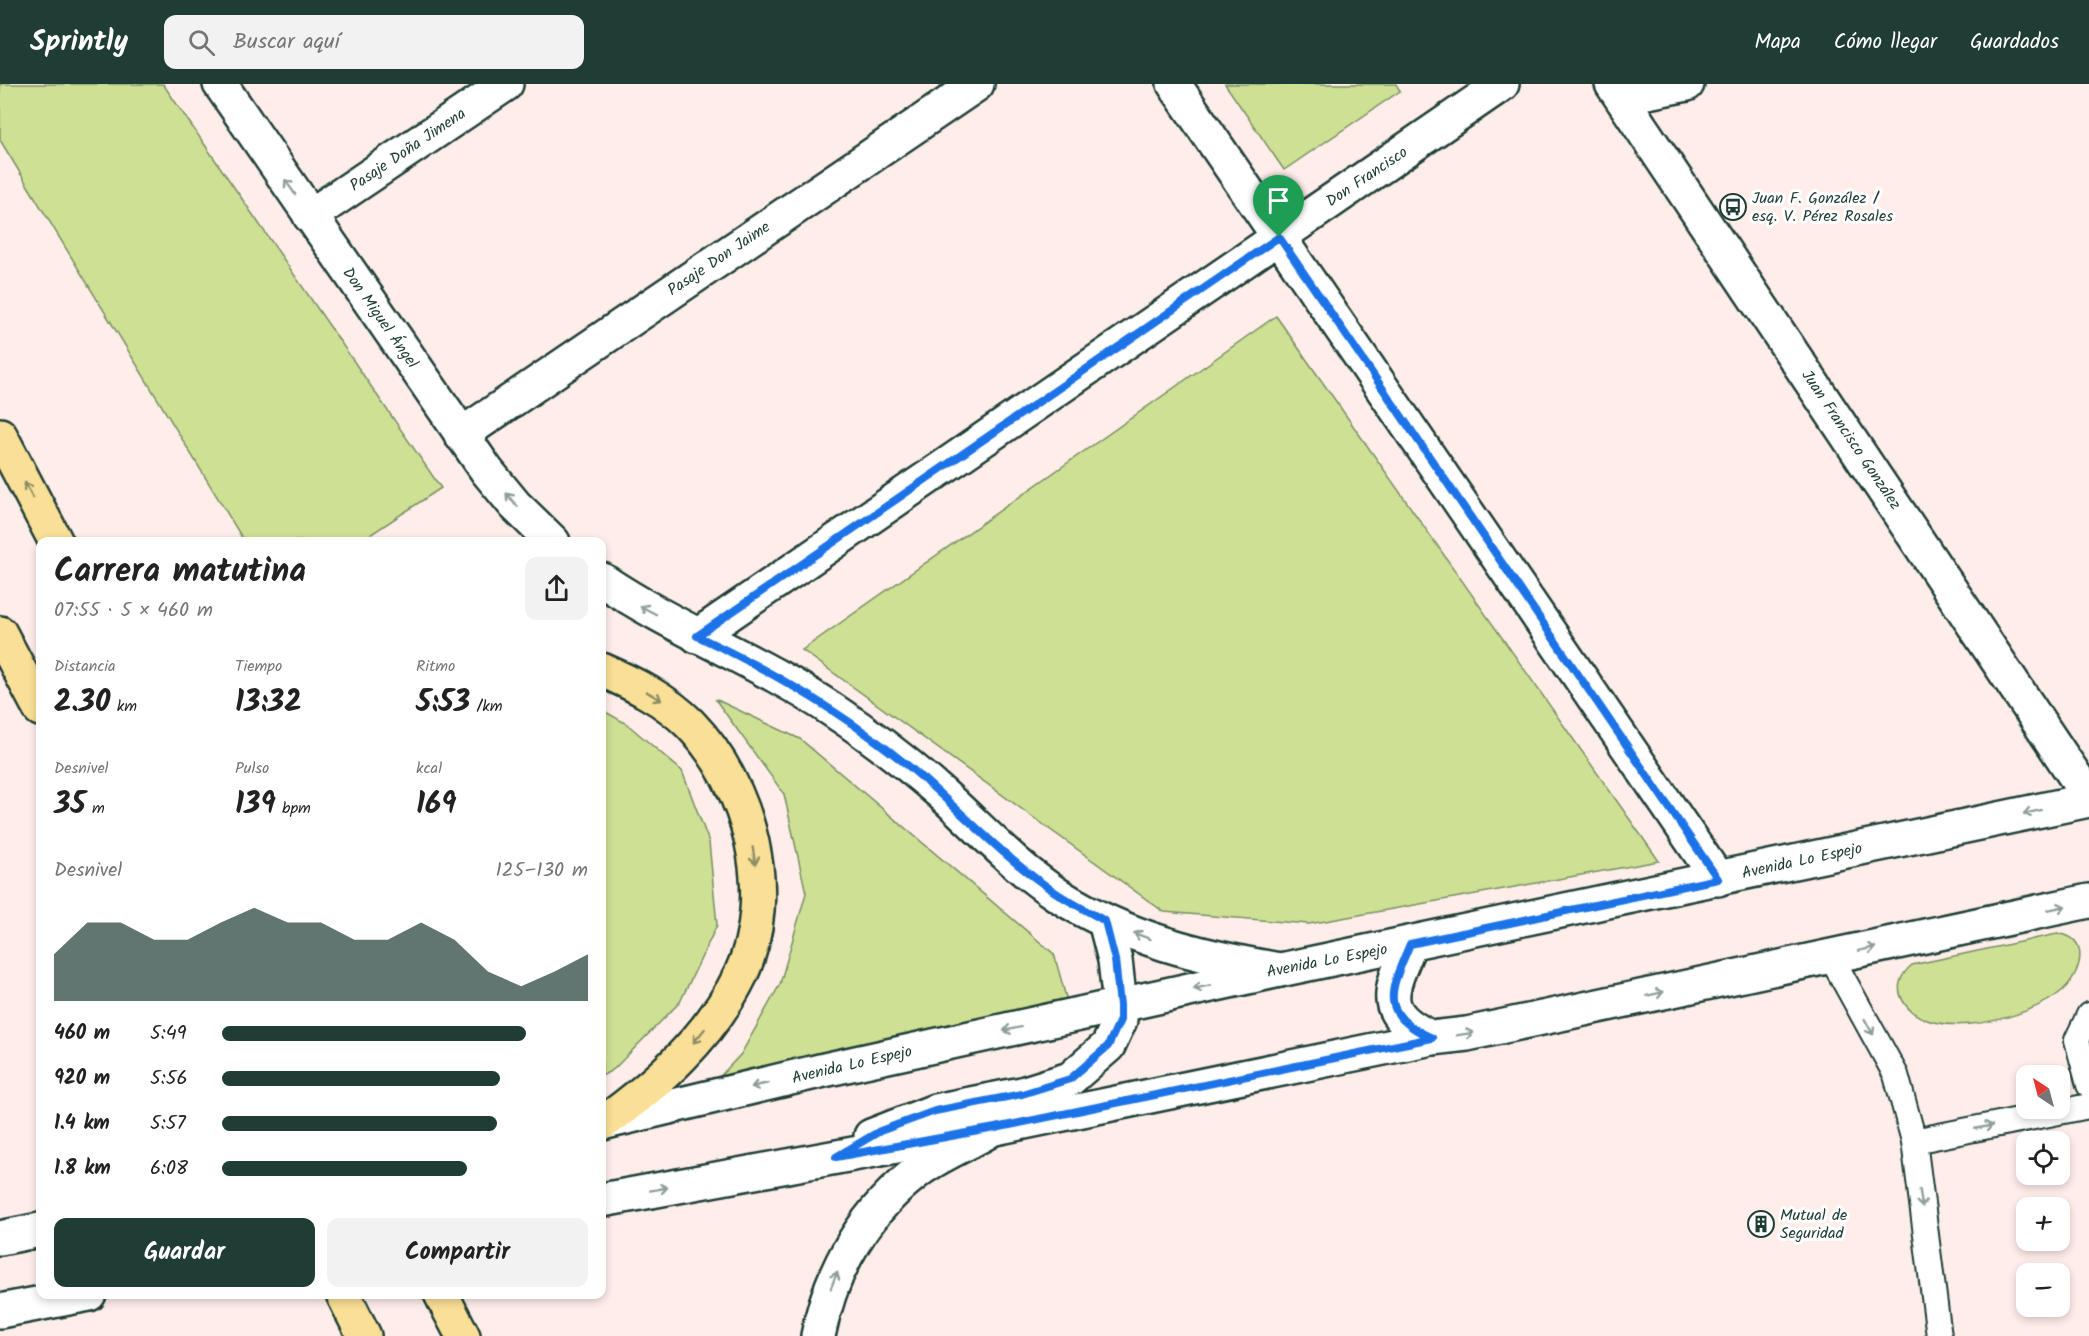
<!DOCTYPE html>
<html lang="es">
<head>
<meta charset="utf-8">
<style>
  :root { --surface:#fff; --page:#f2f2f2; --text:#222; --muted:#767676; --accent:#1f3d34 }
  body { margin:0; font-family:Kalam,sans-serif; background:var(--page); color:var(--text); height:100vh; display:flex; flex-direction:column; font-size:22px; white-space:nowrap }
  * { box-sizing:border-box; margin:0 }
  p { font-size:20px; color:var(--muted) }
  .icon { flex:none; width:33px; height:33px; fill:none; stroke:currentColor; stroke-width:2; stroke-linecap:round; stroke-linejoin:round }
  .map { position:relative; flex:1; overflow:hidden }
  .sheet { position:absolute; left:36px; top:453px; width:570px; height:762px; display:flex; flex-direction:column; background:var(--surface); border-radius:12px; box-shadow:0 3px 9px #0003 }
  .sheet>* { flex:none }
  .needle { width:39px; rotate:324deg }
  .buttons { position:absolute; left:2016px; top:981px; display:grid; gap:12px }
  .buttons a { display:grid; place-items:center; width:54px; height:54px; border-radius:12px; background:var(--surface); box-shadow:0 3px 9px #0003; font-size:30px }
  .pin { position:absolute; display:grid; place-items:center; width:51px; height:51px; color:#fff; margin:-62px -26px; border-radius:50% 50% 50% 0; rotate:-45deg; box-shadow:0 0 6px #0007 }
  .pin .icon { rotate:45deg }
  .round { display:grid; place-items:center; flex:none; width:63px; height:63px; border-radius:12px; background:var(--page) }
  .summary { display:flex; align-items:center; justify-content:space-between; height:102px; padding:0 18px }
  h1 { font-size:33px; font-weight:600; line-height:45px }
  .metrics { display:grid; grid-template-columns:repeat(3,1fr); gap:9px; height:102px; padding:6px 18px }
  .metrics div { display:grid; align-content:center }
  .metrics b { font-size:30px; font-weight:600 }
  .metrics small { font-size:16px; font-weight:400 }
  .metrics p { font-size:16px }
  .chart { height:168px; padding:12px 18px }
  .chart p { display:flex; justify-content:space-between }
  .chart svg { width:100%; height:108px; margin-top:6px; fill:var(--accent); opacity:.7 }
  .action { display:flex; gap:12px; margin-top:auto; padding:12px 18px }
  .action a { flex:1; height:69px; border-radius:12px; background:var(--accent); color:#fff; font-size:24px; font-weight:600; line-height:69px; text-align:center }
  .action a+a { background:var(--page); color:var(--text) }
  ul { padding:0 18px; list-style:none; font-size:20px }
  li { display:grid; grid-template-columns:96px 72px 1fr; align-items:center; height:45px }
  li i { height:15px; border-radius:8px; background:var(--accent) }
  header { display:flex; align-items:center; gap:36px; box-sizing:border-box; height:84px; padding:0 30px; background:var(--accent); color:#fff }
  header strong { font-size:28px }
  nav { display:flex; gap:33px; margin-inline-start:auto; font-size:21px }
  .search { width:420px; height:54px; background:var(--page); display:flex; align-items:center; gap:15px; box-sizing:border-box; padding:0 21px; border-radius:12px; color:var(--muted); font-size:22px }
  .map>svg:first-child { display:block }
  .green { fill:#cee094; stroke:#768e64; stroke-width:1.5 }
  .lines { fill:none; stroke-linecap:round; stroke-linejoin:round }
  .service-casing { stroke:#1f3d34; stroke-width:28 }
  .minor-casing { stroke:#1f3d34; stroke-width:38 }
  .tertiary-casing { stroke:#1f3d34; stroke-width:38 }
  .secondary-casing { stroke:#1f3d34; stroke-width:38 }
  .motorway-casing { stroke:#1f3d34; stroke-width:38 }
  .service { stroke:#fff; stroke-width:24 }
  .minor { stroke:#fff; stroke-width:33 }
  .tertiary { stroke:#fff; stroke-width:33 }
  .secondary { stroke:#fff; stroke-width:33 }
  .motorway { stroke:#fadf96; stroke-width:33 }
  .oneway { stroke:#8f9e9a }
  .oneway2 { stroke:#8c8e65 }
  .route-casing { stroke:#fff; stroke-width:12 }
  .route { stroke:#1a73e8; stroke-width:8 }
  .labels { text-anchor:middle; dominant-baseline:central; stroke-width:6; stroke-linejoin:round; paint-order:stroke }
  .street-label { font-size:16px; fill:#1f3d34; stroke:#fff }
  .poi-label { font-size:16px; fill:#1f3d34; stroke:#fff; text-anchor:start }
</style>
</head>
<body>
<header>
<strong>Sprintly</strong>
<div class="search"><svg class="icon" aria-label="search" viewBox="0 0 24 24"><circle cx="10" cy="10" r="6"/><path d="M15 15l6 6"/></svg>Buscar aquí</div>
<nav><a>Mapa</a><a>Cómo llegar</a><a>Guardados</a></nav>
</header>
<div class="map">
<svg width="2089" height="1252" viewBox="0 0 2089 1252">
  <rect width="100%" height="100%" fill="#ffedea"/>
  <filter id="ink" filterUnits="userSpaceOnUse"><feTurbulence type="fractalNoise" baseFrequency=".0167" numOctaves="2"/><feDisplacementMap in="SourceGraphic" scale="12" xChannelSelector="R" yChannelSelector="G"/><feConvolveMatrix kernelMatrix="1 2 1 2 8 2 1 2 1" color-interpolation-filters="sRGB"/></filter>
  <g filter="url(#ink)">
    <g class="green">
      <polygon points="0,0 163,0 441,404 361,457 244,457 0,56"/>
      <polygon points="1225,0 1396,0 1400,7 1284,86"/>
      <polygon points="1276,232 1659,777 1309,840 1164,828 802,566"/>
      <polygon points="715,615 800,655 1054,870 1069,924 710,1003 741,970 780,900 806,809 784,710"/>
      <polygon points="602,626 627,640 682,687 709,758 717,841 680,918 614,985 602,992"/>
      <path d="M 2057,850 C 2089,851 2084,886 2063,906 C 2032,934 1929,962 1903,917 C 1895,903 1901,890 1912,881 Z"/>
    </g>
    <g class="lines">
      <defs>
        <g id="service">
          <polyline points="1831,873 1896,991 1914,1057 2089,1022"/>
          <polyline points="2089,931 2077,956 2089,1001"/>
          <polyline points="1914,1057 1939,1252"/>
        </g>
        <g id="minor">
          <polyline points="1174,0 1718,795"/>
          <polyline points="1612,0 2089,713"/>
          <polyline points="1622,13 1687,0"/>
          <polyline points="310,132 506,0"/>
          <polyline points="461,351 977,0"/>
          <polyline points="697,552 1502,0"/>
        </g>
        <g id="tertiary">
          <polyline points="220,0 487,387 515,421 553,458"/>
          <path d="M 602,496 C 676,546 760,577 834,627 C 872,652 908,680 942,710 C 980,744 1015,783 1058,811 C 1125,854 1202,873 1280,886"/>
          <path d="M 818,1252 C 831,1184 866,1125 922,1084 C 942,1070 966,1060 987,1048"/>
        </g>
        <g id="secondary">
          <path d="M 1410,860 C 1390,907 1377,929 1432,954"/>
          <polyline points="602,1039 824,986 1280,886 2089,716"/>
          <polyline points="871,1052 935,1027 1022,1010 1070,995 1108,962 1120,936 1120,921 1115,876 1105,837"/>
          <polyline points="602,1116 995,1044 1432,954 1467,950 2089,817"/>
          <polyline points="0,1154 40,1146"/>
          <polyline points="0,1227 89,1210"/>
        </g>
        <g id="motorway">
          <polyline points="0,351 56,458"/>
          <polyline points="0,549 40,625"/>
          <path d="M 602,586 C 634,600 665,615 690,640 C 750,702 778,810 741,890 C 711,952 658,999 603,1039"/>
          <polyline points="343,1210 364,1252"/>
          <polyline points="441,1210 463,1252"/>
        </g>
      </defs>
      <use href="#service" class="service-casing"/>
      <use href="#minor" class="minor-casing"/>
      <use href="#tertiary" class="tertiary-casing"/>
      <use href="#secondary" class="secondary-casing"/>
      <use href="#motorway" class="motorway-casing"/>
      <use href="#service" class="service"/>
      <use href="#minor" class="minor"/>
      <use href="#tertiary" class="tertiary"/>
      <use href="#secondary" class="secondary"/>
      <use href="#motorway" class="motorway"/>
    </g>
    <defs><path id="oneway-shaft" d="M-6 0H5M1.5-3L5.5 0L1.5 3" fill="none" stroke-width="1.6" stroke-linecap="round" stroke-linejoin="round" transform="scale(1.5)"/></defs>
    <g class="oneway">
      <use href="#oneway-shaft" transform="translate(290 103) rotate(-125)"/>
      <use href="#oneway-shaft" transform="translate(512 416) rotate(-131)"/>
      <use href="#oneway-shaft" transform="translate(648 526) rotate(-152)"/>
      <use href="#oneway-shaft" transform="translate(2032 728) rotate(168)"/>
      <use href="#oneway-shaft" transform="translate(2057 824) rotate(-12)"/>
      <use href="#oneway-shaft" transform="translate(1142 852) rotate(-159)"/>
      <use href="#oneway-shaft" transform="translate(1867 865) rotate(-12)"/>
      <use href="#oneway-shaft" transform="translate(1202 903) rotate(168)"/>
      <use href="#oneway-shaft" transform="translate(1655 910) rotate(-12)"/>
      <use href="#oneway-shaft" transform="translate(1869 943) rotate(61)"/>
      <use href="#oneway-shaft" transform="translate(1012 945) rotate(168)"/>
      <use href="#oneway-shaft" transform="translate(1465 950) rotate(-9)"/>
      <use href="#oneway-shaft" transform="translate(760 1001) rotate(167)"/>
      <use href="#oneway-shaft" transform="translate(1984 1043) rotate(-11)"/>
      <use href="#oneway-shaft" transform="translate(659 1105) rotate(-10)"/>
      <use href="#oneway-shaft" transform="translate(1921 1115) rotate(82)"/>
      <use href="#oneway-shaft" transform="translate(834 1196) rotate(-69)"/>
    </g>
    <g class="oneway2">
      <use href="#oneway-shaft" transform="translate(29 406) rotate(-118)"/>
      <use href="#oneway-shaft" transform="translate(654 612) rotate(31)"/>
      <use href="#oneway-shaft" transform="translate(754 772) rotate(81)"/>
      <use href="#oneway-shaft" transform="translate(699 952) rotate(129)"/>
    </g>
  </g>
  <g class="lines" filter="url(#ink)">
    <defs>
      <path id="route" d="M 1279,153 L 1718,795 L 1410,860 C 1390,907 1377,929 1432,954 L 995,1044 L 836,1073 L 880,1047 L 935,1027 L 1022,1010 L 1070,995 L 1108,962 L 1120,936 L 1120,921 L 1115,876 L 1105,837 C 1090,828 1073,820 1058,810 C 1002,774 957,722 906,680 C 842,628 772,587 697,552 Z"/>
    </defs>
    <use href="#route" class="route-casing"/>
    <use href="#route" class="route"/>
  </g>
  <defs>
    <symbol id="bus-ring" viewBox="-11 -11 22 22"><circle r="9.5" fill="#fff" stroke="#1f3d34" stroke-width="1.5"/><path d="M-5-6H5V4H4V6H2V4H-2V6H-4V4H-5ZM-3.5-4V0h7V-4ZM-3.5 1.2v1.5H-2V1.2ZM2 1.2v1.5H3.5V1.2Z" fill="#1f3d34"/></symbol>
    <symbol id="building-ring" viewBox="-11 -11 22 22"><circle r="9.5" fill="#fff" stroke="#1f3d34" stroke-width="1.5"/><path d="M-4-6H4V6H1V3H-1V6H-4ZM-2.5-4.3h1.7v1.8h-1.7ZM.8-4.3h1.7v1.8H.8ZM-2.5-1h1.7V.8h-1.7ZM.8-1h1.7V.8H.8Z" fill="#1f3d34"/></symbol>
  </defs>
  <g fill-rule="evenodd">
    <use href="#bus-ring" x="1718" y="108" width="30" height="30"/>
    <use href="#building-ring" x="1746" y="1125" width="30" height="30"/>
  </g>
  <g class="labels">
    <g class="street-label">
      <text transform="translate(408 66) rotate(-34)">Pasaje Doña Jimena</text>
      <text transform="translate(1367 93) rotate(-34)">Don Francisco</text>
      <text transform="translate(719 175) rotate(-34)">Pasaje Don Jaime</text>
      <text transform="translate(380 234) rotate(55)">Don Miguel Ángel</text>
      <text transform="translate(1851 356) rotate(56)">Juan Francisco González</text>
      <text transform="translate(1802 777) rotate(-12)">Avenida Lo Espejo</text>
      <text transform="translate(1327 877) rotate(-11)">Avenida Lo Espejo</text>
      <text transform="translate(852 981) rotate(-13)">Avenida Lo Espejo</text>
    </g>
    <g class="poi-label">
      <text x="1752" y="114">Juan F. González /<tspan x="1752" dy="18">esq. V. Pérez Rosales</tspan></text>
      <text x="1780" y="1131">Mutual de<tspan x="1780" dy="18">Seguridad</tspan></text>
    </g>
  </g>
</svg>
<div class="buttons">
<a><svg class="needle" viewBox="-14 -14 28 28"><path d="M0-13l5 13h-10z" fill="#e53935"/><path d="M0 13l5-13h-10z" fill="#767676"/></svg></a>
<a><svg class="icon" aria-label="locate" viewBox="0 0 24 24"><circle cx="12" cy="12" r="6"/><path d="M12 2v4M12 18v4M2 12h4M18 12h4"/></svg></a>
<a>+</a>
<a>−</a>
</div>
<div class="pin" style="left:1279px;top:153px;background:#1e9e55"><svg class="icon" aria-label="arrive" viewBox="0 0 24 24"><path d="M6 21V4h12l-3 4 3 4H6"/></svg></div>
<section class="sheet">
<div class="summary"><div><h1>Carrera matutina</h1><p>07:55 · 5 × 460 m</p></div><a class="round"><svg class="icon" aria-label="share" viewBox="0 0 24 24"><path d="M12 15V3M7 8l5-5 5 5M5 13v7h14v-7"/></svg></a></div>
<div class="metrics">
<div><p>Distancia</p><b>2.30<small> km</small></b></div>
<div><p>Tiempo</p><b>13:32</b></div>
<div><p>Ritmo</p><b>5:53<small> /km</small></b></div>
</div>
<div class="metrics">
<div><p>Desnivel</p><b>35<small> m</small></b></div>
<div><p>Pulso</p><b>139<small> bpm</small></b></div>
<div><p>kcal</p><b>169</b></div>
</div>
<div class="chart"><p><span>Desnivel</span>125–130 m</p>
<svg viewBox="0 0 160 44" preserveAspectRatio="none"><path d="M0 44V25L10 12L20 12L30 19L40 19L50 12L60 6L70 12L80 12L90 19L100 19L110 12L120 19L130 32L140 38L150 32L160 25V44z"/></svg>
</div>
<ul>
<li><b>460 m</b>5:49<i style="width:83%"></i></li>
<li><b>920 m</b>5:56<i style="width:76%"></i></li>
<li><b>1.4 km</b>5:57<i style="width:75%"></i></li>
<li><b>1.8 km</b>6:08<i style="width:67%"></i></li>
</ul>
<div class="action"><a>Guardar</a><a>Compartir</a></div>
</section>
</div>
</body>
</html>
